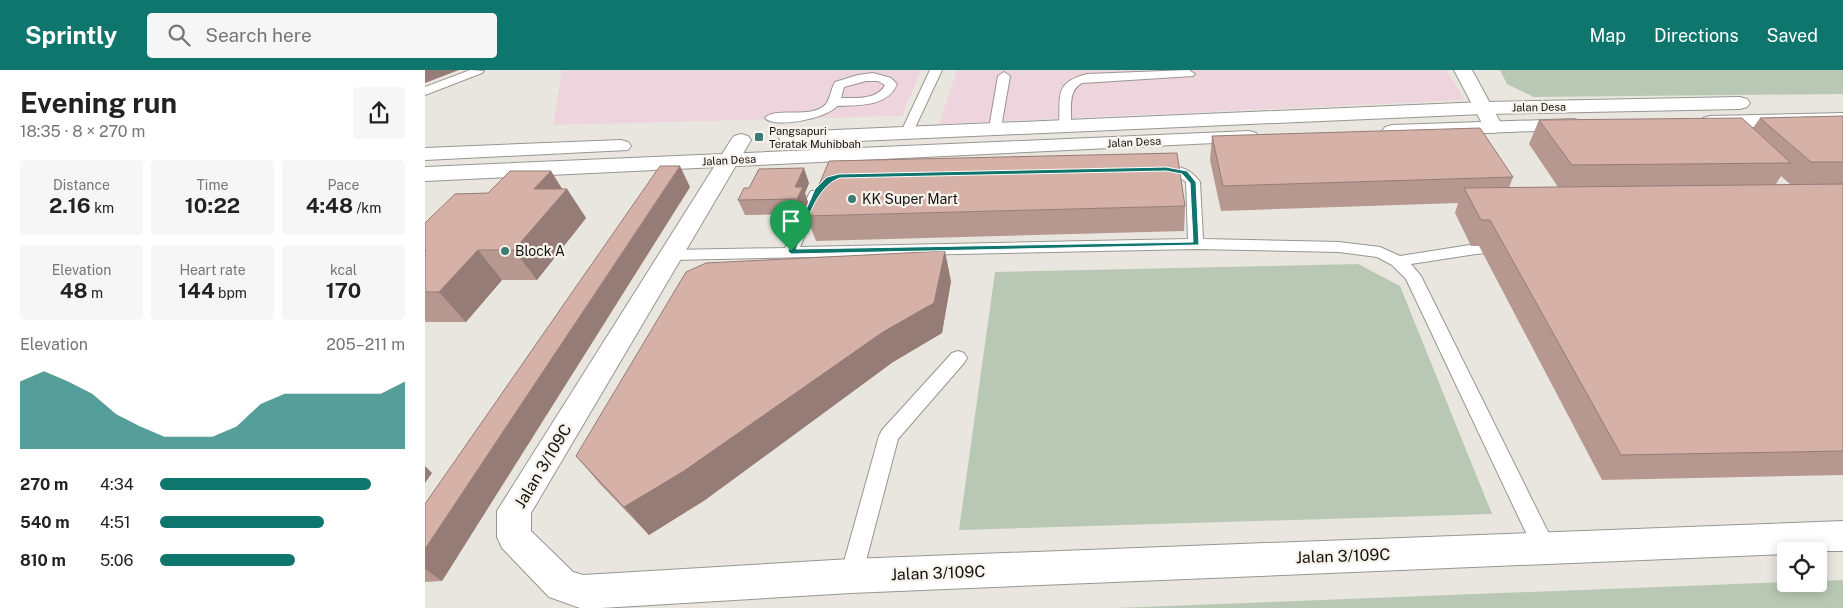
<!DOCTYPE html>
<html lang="en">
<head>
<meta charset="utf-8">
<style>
  :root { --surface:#fff; --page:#f6f6f6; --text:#222; --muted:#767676; --accent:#0f766e }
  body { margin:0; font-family:"Public Sans",sans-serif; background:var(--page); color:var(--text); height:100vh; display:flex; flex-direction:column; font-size:19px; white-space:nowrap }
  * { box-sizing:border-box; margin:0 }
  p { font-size:16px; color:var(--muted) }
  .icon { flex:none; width:28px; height:28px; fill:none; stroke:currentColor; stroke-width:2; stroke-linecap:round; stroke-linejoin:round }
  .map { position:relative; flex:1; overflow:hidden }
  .side { display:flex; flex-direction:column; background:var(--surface); width:425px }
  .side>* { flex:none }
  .buttons { position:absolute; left:1352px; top:472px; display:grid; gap:10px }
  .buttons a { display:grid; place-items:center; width:50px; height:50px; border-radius:5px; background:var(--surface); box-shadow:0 2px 12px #0003; font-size:25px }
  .pin { position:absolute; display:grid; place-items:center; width:42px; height:42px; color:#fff; margin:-51px -21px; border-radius:50% 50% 50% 0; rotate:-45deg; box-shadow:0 0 5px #0007 }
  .pin .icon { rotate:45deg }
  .round { display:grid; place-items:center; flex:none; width:52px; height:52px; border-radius:5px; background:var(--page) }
  .overview { display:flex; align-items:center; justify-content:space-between; height:85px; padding:0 20px }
  h1 { font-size:28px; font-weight:700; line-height:38px }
  .figures { display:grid; grid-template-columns:repeat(3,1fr); gap:8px; height:85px; padding:5px 20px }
  .figures div { display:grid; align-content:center; border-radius:5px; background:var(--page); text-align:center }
  .figures b { font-size:21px; font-weight:700 }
  .figures small { font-size:14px; font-weight:400 }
  .figures p { font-size:14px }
  .chart { height:140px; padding:10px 20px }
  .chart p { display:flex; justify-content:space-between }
  .chart svg { width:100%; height:90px; margin-top:5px; fill:var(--accent); opacity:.7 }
  ul { padding:0 20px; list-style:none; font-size:16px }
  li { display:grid; grid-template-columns:80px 60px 1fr; align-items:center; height:38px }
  li i { height:12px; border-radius:6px; background:var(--accent) }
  header { display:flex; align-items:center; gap:30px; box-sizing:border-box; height:70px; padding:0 25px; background:var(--accent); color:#fff }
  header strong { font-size:24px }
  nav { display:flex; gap:28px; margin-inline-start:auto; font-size:18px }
  .search { width:350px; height:45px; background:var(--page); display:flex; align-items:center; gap:12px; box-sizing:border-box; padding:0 18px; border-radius:5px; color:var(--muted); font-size:19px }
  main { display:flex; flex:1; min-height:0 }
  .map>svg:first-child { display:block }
  .industrial { fill:#eed5dd }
  .green { fill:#b9c8b5 }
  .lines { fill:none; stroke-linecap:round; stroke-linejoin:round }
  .service-casing { stroke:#999690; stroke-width:2 }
  .minor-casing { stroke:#999690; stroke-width:2 }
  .secondary-casing { stroke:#999690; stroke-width:2 }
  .service { fill:#fff; fill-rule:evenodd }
  .minor { fill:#fff; fill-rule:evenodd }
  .secondary { fill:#fff; fill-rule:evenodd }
  .wall { fill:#b79890; fill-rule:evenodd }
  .shaded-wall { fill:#957c76 }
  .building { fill:#d5b1a8; stroke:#957c76 }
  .route { fill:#0f766e; stroke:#fff; fill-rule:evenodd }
  .poi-dot { fill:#397e73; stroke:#f7f3ec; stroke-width:2 }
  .labels { text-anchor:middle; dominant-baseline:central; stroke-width:4.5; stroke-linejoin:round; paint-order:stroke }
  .far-street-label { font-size:11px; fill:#151411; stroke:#f7f3ec }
  .far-poi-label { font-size:11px; fill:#151411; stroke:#f7f3ec; text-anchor:start }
  .poi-label { font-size:14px; fill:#151411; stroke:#f7f3ec; text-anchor:start }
  .near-street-label { font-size:16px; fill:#151411; stroke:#f7f3ec }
</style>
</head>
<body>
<header>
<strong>Sprintly</strong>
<div class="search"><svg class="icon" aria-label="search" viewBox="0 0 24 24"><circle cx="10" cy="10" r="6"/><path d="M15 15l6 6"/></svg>Search here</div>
<nav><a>Map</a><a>Directions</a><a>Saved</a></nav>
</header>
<main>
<section class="side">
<div class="overview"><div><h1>Evening run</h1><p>18:35 · 8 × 270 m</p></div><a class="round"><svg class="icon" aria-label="share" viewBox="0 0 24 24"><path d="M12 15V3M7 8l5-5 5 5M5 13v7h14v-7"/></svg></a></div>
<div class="figures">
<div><p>Distance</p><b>2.16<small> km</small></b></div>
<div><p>Time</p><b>10:22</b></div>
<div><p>Pace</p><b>4:48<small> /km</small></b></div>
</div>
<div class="figures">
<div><p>Elevation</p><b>48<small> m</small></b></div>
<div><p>Heart rate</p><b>144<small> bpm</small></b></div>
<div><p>kcal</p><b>170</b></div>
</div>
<div class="chart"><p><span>Elevation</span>205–211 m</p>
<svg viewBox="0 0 160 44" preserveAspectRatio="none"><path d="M0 44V11L10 6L20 11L30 17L40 27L50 33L60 38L70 38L80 38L90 33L100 22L110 17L120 17L130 17L140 17L150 17L160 11V44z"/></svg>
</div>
<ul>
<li><b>270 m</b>4:34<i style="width:86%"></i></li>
<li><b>540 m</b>4:51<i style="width:67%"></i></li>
<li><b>810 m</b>5:06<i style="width:55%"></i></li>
</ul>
</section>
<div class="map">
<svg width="1418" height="538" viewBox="0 0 1418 538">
  <rect width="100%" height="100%" fill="#e9e6df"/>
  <g class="industrial">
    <polygon points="137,0 496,0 477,46 128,55"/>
    <polygon points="532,0 1021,0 1040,30 514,54"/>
  </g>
  <g class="green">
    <polygon points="1075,0 1418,0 1418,24 1109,27 1082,14"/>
    <polygon points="933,194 975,216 1067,444 534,460 570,202"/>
    <polygon points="1418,510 1418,538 690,538 1361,512 1394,514 1394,511"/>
  </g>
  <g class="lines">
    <defs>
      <g id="service">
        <polygon points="45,0 59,1 57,3 0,25 0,17"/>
        <polygon points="505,0 517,0 488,62 487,65 477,65 476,62"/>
        <path d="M 764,0 L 770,4 L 768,6 L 657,13 C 642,21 647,40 646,55 L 640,59 L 634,55 C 636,26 628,13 662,4 Z"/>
        <polygon points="579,2 585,6 576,58 570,62 564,58 573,6"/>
        <path d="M 448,3 L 466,8 L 472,14 C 463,37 434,35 412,36 C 403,48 350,59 340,48 C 350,36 387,50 401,34 C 405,29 406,19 410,12 L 433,5 ZM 441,11 L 453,11 L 460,15 C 453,30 430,28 416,28 L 419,17 Z"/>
        <path d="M 731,95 C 749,95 764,96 775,112 L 778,169 L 914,172 L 955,177 L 975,186 L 1051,174 L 1084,175 L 1087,178 L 1084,181 L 1051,184 L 986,194 L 996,206 L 1127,470 L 1130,477 L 1127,484 L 1119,487 L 1111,484 L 981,209 L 967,195 L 952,187 L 914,182 L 771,179 L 246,190 L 240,189 L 238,185 L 240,181 L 246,180 L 360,178 L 384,124 L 386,121 L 396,121 L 398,124 L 375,177 L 763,169 L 761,112 L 750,104 L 726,102 L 724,99 Z"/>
        <polygon points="533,281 539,283 542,288 539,293 473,369 437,506 434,513 426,517 418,513 415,506 454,366 457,360 527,283"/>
      </g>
      <g id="minor">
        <polygon points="1029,0 1047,0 1078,57 1075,61 1068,63 1061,61"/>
        <polygon points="316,64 323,66 326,70 106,443 106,461 148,502 158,505 426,489 1418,451 1418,481 1361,481 1361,484 426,523 176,538 155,538 124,527 77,478 72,467 72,441 306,70 309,66"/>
      </g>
      <g id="secondary">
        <polygon points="1315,27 1322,29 1325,33 1322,37 1315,39 1058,44 364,74 357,72 354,68 357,64 364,62 1058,32"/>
        <polygon points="1418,43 1418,55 1285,58 1278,56 1275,52 1278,48 1285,46"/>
        <polygon points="1149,49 1156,51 1159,55 1156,59 967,67 960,65 957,61 960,57 967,55"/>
        <polygon points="824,61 831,63 834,67 831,71 0,111 0,97"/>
        <polygon points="196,70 203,72 206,76 203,80 0,90 0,78"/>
      </g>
    </defs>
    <use href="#service" class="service-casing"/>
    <use href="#minor" class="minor-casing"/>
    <use href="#secondary" class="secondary-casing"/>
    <use href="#service" class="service"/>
    <use href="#minor" class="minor"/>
    <use href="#secondary" class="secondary"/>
  </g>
  <g class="wall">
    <path d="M 1418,46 L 1418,405 L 1177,410 L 1054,176 L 1046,176 L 1030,143 L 1033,133 L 796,141 L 785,90 L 787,66 L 1088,107 L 1084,118 L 1133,117 L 1104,74 L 1114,50 L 1328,58 L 1335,48 ZM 1356,106 L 1365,114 L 1351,114 Z"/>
    <polygon points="126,101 137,119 142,119 161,148 112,210 77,210 41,252 1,252 0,251 0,153 63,123"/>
    <polygon points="384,113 380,123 383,132 378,144 320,145 313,130"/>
    <polygon points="265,117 17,511 0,512 0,434"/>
    <polygon points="760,136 759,161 391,171 381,146"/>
    <polygon points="526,211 517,263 468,292 280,430 224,465 176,415 151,386"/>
  </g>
  <g class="shaded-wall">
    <polygon points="0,0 34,0 0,13"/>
    <polygon points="255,96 265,117 17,511 0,499 0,479"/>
    <polygon points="379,98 384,113 380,123 383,132 378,144 372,129 370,117"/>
    <polygon points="126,101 139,122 142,119 161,148 112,210 89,180 109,119"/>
    <polygon points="53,180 77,210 41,252 14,222"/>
    <polygon points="520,181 526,211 517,263 468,292 280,430 224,465 199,437"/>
    <polygon points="0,396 7,403 0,413"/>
  </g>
  <g class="building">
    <polygon points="1418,46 1418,92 1386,92 1335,48"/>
    <polygon points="1317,48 1366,93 1147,95 1114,50"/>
    <polygon points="1055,58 1088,107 798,116 787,66"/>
    <polygon points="752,83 760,136 381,146 404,91"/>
    <polygon points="235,96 255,96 0,479 0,434"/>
    <polygon points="379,98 370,117 378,117 372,129 313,130 319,118 324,118 334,99"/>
    <polygon points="85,101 126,101 109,119 142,119 89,180 53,180 14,222 0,222 0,182 1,180 0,180 0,153 30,124 63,123"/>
    <polygon points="1418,114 1418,381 1196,385 1065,150 1056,150 1039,118"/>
    <polygon points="520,181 509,233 458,262 259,401 199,437 151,386 261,202 281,193"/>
  </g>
  <path class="route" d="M 741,97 L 762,101 L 771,112 L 774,175 L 366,184 L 363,181 L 390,119 L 402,107 L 414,104 ZM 741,101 L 757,104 L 765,113 L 768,172 L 371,179 C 381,156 390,116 415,108 Z"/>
  <g class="poi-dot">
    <rect x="329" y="62" width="10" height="10" rx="2.5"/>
    <circle cx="427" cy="129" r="5"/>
    <circle cx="80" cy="181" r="5"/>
  </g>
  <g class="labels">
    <g class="far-street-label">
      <text transform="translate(1114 37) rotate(-1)">Jalan Desa</text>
      <text transform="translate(709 72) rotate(-3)">Jalan Desa</text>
      <text transform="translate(304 90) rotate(-3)">Jalan Desa</text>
    </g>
    <g class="far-poi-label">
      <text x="344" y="61">Pangsapuri<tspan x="344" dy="13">Teratak Muhibbah</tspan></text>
    </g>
    <g class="poi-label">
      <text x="437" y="129">KK Super Mart</text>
      <text x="90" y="181">Block A</text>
    </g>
    <g class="near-street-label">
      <text transform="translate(118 396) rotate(-59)">Jalan 3/109C</text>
      <text transform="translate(918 486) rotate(-2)">Jalan 3/109C</text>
      <text transform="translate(513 503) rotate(-2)">Jalan 3/109C</text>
    </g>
  </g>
</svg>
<div class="buttons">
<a><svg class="icon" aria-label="locate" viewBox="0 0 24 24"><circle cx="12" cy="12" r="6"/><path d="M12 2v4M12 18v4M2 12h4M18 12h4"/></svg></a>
</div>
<div class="pin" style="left:366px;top:181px;background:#1e9e55"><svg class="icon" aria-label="arrive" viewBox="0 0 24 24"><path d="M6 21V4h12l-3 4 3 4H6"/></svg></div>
</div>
</main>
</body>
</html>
